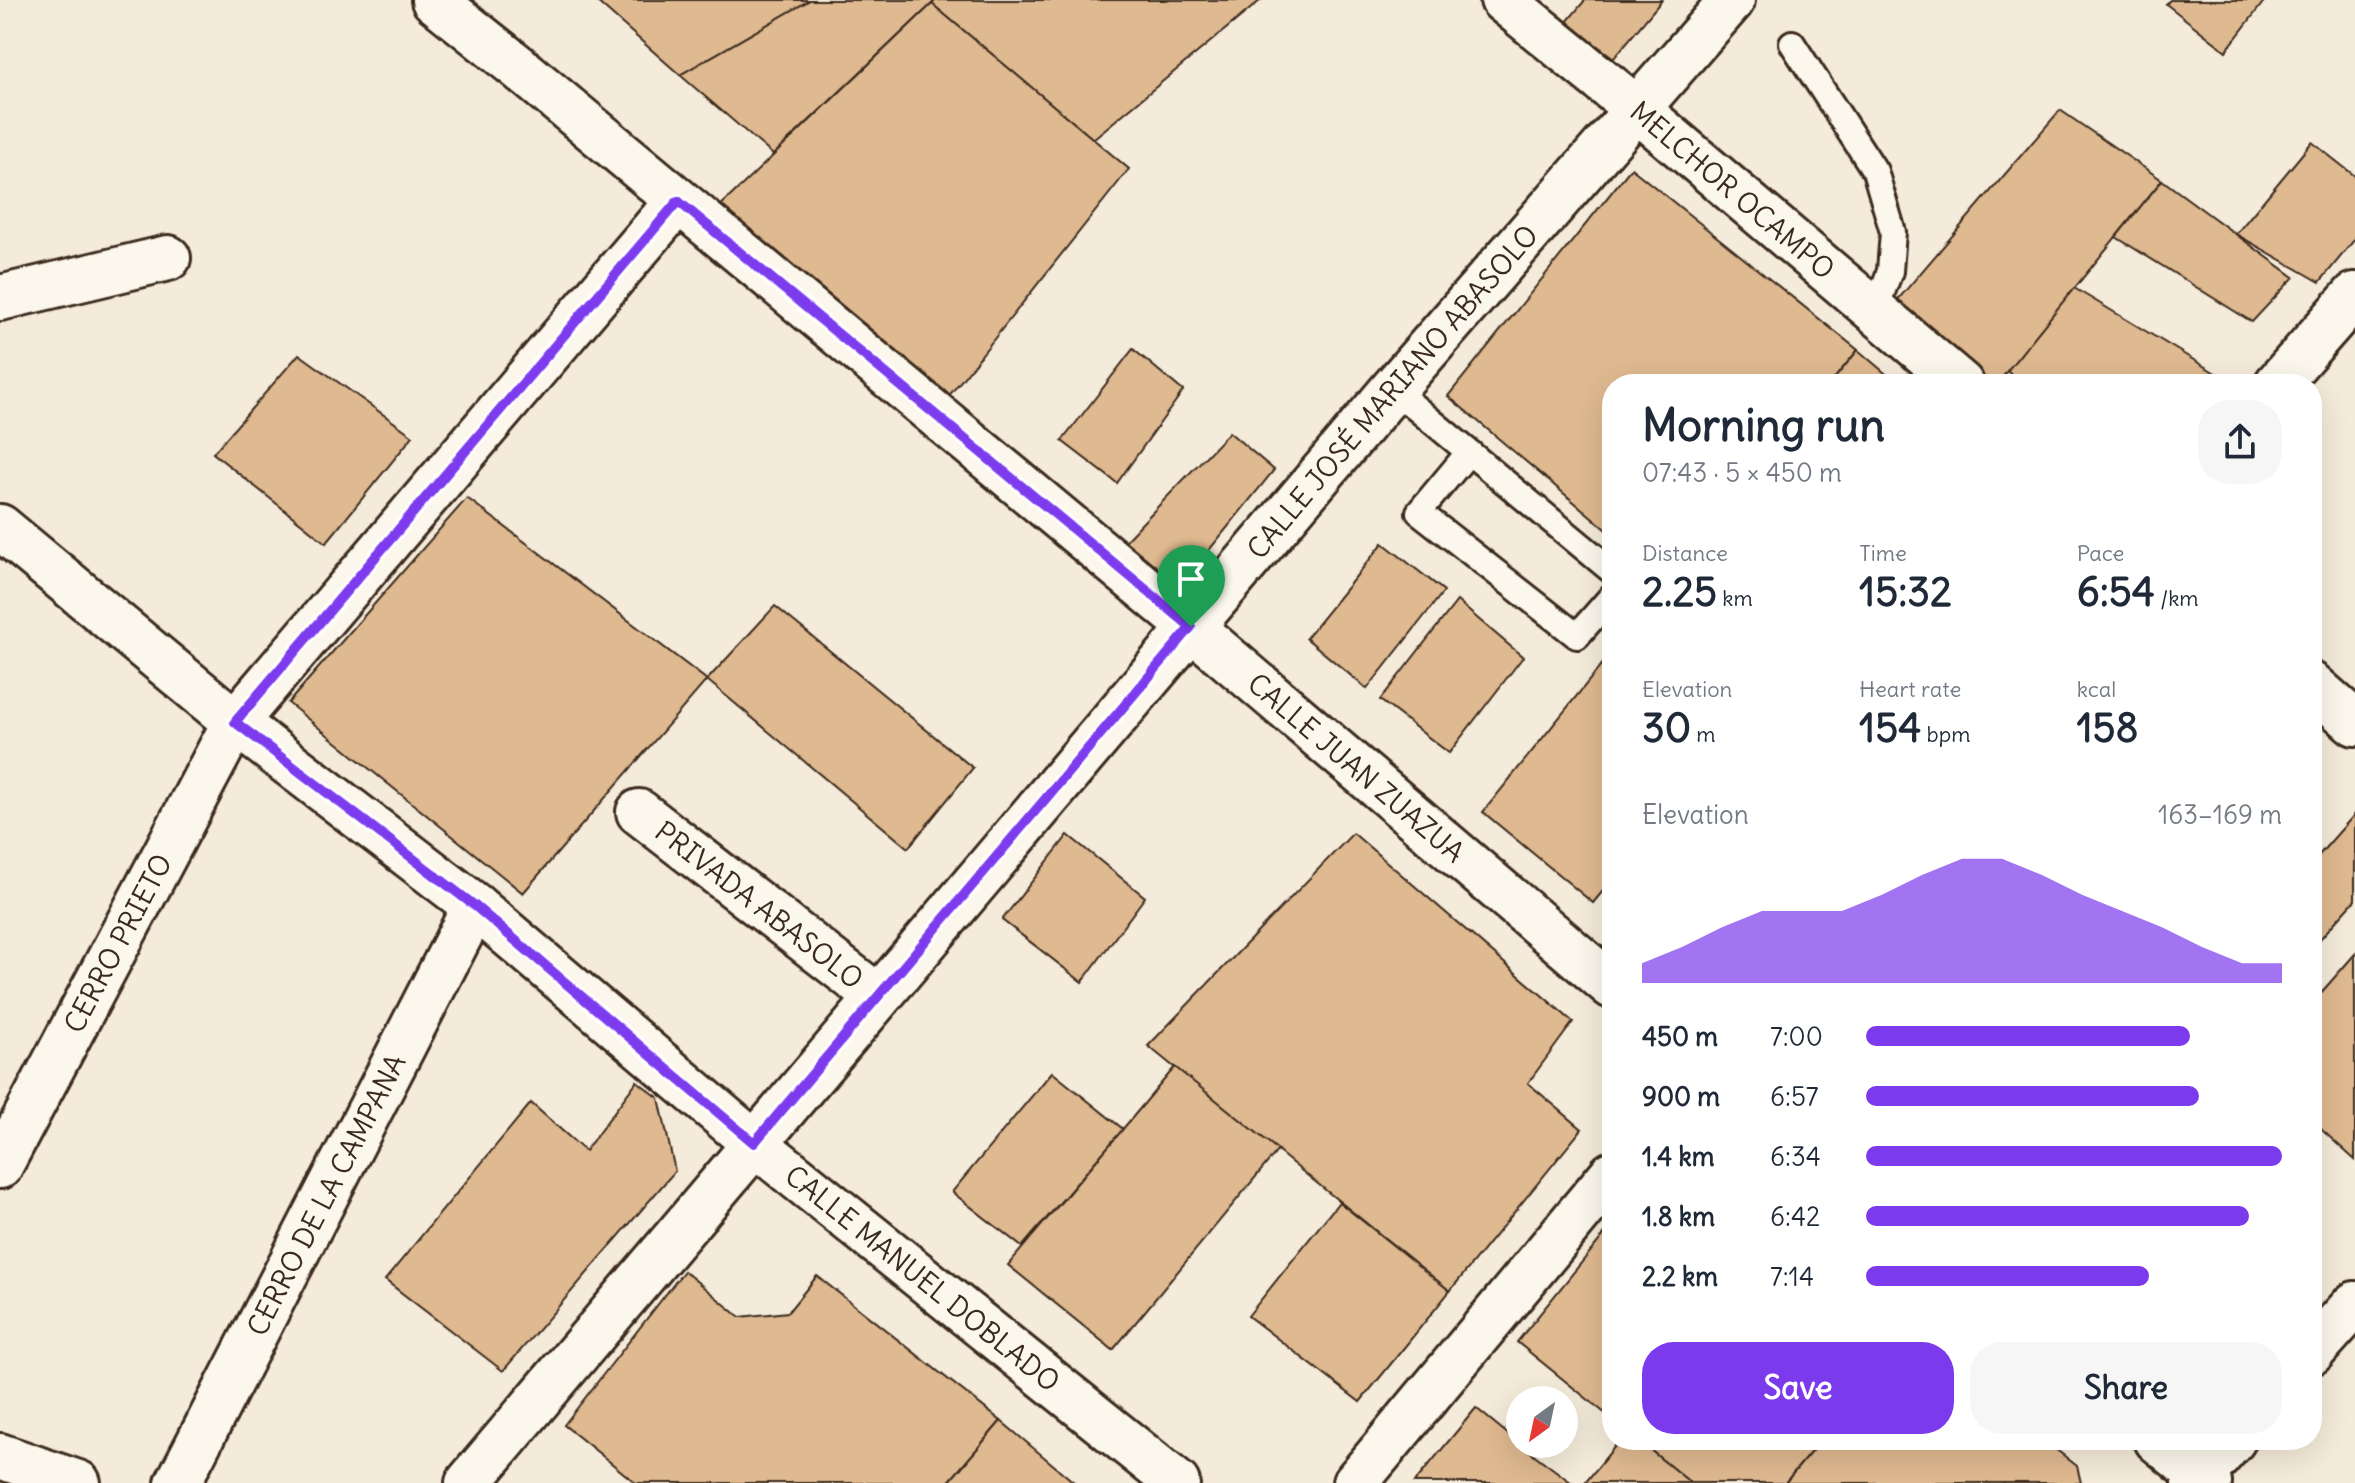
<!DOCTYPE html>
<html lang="en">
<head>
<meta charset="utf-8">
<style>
  :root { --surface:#fff; --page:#f6f6f7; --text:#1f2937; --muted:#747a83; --accent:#7c3aed }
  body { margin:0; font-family:Delius,sans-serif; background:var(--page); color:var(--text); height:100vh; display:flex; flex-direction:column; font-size:30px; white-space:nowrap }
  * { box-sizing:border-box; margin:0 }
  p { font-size:26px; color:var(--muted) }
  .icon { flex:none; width:44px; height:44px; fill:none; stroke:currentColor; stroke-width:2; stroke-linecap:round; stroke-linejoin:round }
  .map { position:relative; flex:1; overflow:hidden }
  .panel { position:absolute; left:1602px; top:374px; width:720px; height:1076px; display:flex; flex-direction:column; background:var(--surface); border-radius:32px; box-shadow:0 8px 32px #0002 }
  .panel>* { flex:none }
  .needle { width:52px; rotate:213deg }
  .controls { position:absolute; left:1506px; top:1386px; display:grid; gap:16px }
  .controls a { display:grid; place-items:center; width:72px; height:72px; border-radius:50%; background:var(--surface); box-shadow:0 8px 32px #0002; font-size:40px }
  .pin { position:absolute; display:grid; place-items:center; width:68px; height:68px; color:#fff; margin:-82px -34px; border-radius:50% 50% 50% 0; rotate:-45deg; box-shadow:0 0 8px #0007 }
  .pin .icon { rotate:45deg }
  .round { display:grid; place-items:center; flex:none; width:84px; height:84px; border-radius:32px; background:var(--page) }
  .overview { display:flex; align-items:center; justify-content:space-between; height:136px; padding:0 40px }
  h1 { font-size:44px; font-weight:700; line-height:60px }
  .metrics { display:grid; grid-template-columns:repeat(3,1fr); gap:12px; height:136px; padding:8px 40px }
  .metrics div { display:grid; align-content:center }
  .metrics b { font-size:40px; font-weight:700 }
  .metrics small { font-size:22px; font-weight:400 }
  .metrics p { font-size:22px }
  .chart { height:224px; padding:16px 40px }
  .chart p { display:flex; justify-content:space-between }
  .chart svg { width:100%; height:144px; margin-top:8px; fill:var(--accent); opacity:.7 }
  .cta { display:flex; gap:16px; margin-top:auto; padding:16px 40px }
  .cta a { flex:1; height:92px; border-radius:32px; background:var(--accent); color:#fff; font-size:32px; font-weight:700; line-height:92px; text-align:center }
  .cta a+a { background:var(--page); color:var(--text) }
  ul { padding:0 40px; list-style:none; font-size:26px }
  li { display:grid; grid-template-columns:128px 96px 1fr; align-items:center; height:60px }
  li i { height:20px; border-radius:10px; background:var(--accent) }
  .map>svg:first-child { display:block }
  .building { fill:#dfb990; stroke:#3b2a1e; stroke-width:2 }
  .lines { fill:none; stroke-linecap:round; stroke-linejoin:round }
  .lane-casing { stroke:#3b2a1e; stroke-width:30 }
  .street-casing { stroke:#3b2a1e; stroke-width:50 }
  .lane { stroke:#fbf7ec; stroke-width:24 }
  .street { stroke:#fbf7ec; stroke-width:44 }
  .route-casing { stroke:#fff; stroke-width:16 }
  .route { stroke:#7c3aed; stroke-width:10 }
  .labels { text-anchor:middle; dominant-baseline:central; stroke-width:8; stroke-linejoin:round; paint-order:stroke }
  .street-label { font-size:28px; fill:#3b2a1e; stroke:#fbf7ec }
</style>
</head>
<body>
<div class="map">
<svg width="2355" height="1483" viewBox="0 0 2355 1483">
  <rect width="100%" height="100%" fill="#f5ebda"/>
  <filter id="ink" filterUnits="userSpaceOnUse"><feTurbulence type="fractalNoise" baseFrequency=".0125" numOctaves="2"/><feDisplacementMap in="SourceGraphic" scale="16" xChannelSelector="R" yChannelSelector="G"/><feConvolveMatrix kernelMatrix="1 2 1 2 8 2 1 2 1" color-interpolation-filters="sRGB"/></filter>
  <g filter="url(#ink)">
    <g class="building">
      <polygon points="595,0 810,0 680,75"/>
      <polygon points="810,0 936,0 773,155 680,75"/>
      <polygon points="936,0 1261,0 1093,139 932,4"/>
      <polygon points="1585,0 1662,0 1614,58 1566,23"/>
      <polygon points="2170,0 2265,0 2226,51 2166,4"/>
      <polygon points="932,4 1129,169 948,397 713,213"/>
      <polygon points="2060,110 2162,180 1997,384 1992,384 1894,304"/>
      <polygon points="2312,142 2355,176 2355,239 2320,282 2236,234"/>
      <polygon points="1631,168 1858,350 1830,384 1612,384 1612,534 1448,396"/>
      <polygon points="2162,180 2294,277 2252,322 2116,237"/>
      <polygon points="2074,288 2227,380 2224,384 2023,384 2007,371"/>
      <polygon points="1133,349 1183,391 1117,483 1062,441"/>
      <polygon points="1858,350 1898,384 1830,384"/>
      <polygon points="299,354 413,436 326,543 213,453"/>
      <polygon points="1229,432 1274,470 1180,586 1125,541"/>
      <polygon points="467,498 707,680 523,893 288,703"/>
      <polygon points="1383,543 1444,591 1367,689 1306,638"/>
      <polygon points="1457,601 1523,657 1449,753 1380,700"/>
      <polygon points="775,606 973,768 908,848 707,680"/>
      <polygon points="1612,652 1612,880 1593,903 1483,812"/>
      <polygon points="2355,814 2355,900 2312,948 2312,863"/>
      <polygon points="1353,833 1573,1022 1528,1083 1582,1129 1450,1291 1148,1046"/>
      <polygon points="1068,835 1145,897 1082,982 1002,920"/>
      <polygon points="2355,954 2355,1160 2312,1121 2312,1003"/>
      <polygon points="1175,1067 1278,1150 1113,1350 1008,1265"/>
      <polygon points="1052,1072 1123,1129 1022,1247 952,1192"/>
      <polygon points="637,1081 659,1098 675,1171 503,1371 385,1280 531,1103 585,1151"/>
      <polygon points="1339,1202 1450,1291 1360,1402 1248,1316"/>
      <polygon points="1612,1225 1612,1419 1517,1342"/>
      <polygon points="684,1271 740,1317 788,1312 817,1276 1001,1421 948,1483 636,1483 564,1425"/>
      <polygon points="1476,1408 1520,1444 1572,1483 1414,1483"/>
      <polygon points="1001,1421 1075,1483 948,1483"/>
      <polygon points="1620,1440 1638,1440 1691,1483 1585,1483"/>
      <polygon points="1638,1440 1821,1440 1785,1483 1691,1483"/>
      <polygon points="1821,1440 2044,1440 2077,1466 2081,1483 1785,1483"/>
    </g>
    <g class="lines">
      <defs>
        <g id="lane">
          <polyline points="1792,43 1875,171 1893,232 1890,271 1875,311"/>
          <polyline points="1393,389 1612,571"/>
          <polyline points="1469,452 1419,512 1577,636 1612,596"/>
        </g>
        <g id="street">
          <path id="s1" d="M 434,0 L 518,67 L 1191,627 L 1612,986"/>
          <path id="s2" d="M 1503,0 L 1638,110 L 1961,384"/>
          <polyline points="0,298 168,258"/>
          <polyline points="2277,384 2355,295"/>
          <path id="s3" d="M 0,527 L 235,722 L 475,906 L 754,1143 L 1177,1483"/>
          <polyline points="2312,685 2355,723"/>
          <path id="s4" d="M 639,812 L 878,997"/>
          <path id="s5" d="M 0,1166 L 235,722 L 678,201"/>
          <polyline points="2312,1352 2355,1304"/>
          <polyline points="2157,1440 2209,1483"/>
          <polyline points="0,1456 78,1483"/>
          <path id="s6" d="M 178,1483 L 475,906"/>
          <path id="s7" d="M 468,1483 L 1393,389 L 1732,0"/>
          <polyline points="1355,1483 1612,1174"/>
          <polyline points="2195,1483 2233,1440"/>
        </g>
      </defs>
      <use href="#lane" class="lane-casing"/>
      <use href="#street" class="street-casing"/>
      <use href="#lane" class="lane"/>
      <use href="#street" class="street"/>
    </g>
  </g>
  <g class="lines" filter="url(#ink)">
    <defs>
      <polygon id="route" points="678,201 1191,627 754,1143 475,906 235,722"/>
    </defs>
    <use href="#route" class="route-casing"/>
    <use href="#route" class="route"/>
  </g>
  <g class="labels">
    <g class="street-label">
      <text stroke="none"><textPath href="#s2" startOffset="298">MELCHOR OCAMPO</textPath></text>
      <text stroke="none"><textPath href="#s7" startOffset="1430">CALLE JOSÉ MARIANO ABASOLO</textPath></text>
      <text stroke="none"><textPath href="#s1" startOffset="1200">CALLE JUAN ZUAZUA</textPath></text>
      <text stroke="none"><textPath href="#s4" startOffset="152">PRIVADA ABASOLO</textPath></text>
      <text stroke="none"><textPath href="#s5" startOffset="252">CERRO PRIETO</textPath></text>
      <text stroke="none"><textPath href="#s6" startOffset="324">CERRO DE LA CAMPANA</textPath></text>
      <text stroke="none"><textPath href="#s3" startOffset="1190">CALLE MANUEL DOBLADO</textPath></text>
    </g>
  </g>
</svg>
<div class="controls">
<a><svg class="needle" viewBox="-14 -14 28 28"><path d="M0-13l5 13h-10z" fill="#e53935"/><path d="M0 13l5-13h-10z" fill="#747a83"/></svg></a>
</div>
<div class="pin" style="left:1191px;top:627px;background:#1e9e55"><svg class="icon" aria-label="arrive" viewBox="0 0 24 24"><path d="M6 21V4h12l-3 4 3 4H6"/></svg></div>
<section class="panel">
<div class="overview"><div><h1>Morning run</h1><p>07:43 · 5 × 450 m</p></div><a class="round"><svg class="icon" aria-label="share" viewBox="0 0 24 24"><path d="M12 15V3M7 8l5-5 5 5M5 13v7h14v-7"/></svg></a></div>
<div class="metrics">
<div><p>Distance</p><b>2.25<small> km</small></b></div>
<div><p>Time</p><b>15:32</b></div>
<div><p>Pace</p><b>6:54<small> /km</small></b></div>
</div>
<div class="metrics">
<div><p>Elevation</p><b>30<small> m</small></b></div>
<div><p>Heart rate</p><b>154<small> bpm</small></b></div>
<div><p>kcal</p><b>158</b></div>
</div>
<div class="chart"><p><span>Elevation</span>163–169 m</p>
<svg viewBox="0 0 160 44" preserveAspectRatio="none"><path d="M0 44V38L10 33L20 27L30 22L40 22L50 22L60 17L70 11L80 6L90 6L100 11L110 17L120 22L130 27L140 33L150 38L160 38V44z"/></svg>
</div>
<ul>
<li><b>450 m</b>7:00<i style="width:78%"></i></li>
<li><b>900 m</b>6:57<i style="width:80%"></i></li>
<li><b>1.4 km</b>6:34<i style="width:100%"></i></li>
<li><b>1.8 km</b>6:42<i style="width:92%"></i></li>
<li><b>2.2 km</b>7:14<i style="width:68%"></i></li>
</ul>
<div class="cta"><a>Save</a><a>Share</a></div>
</section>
</div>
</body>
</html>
